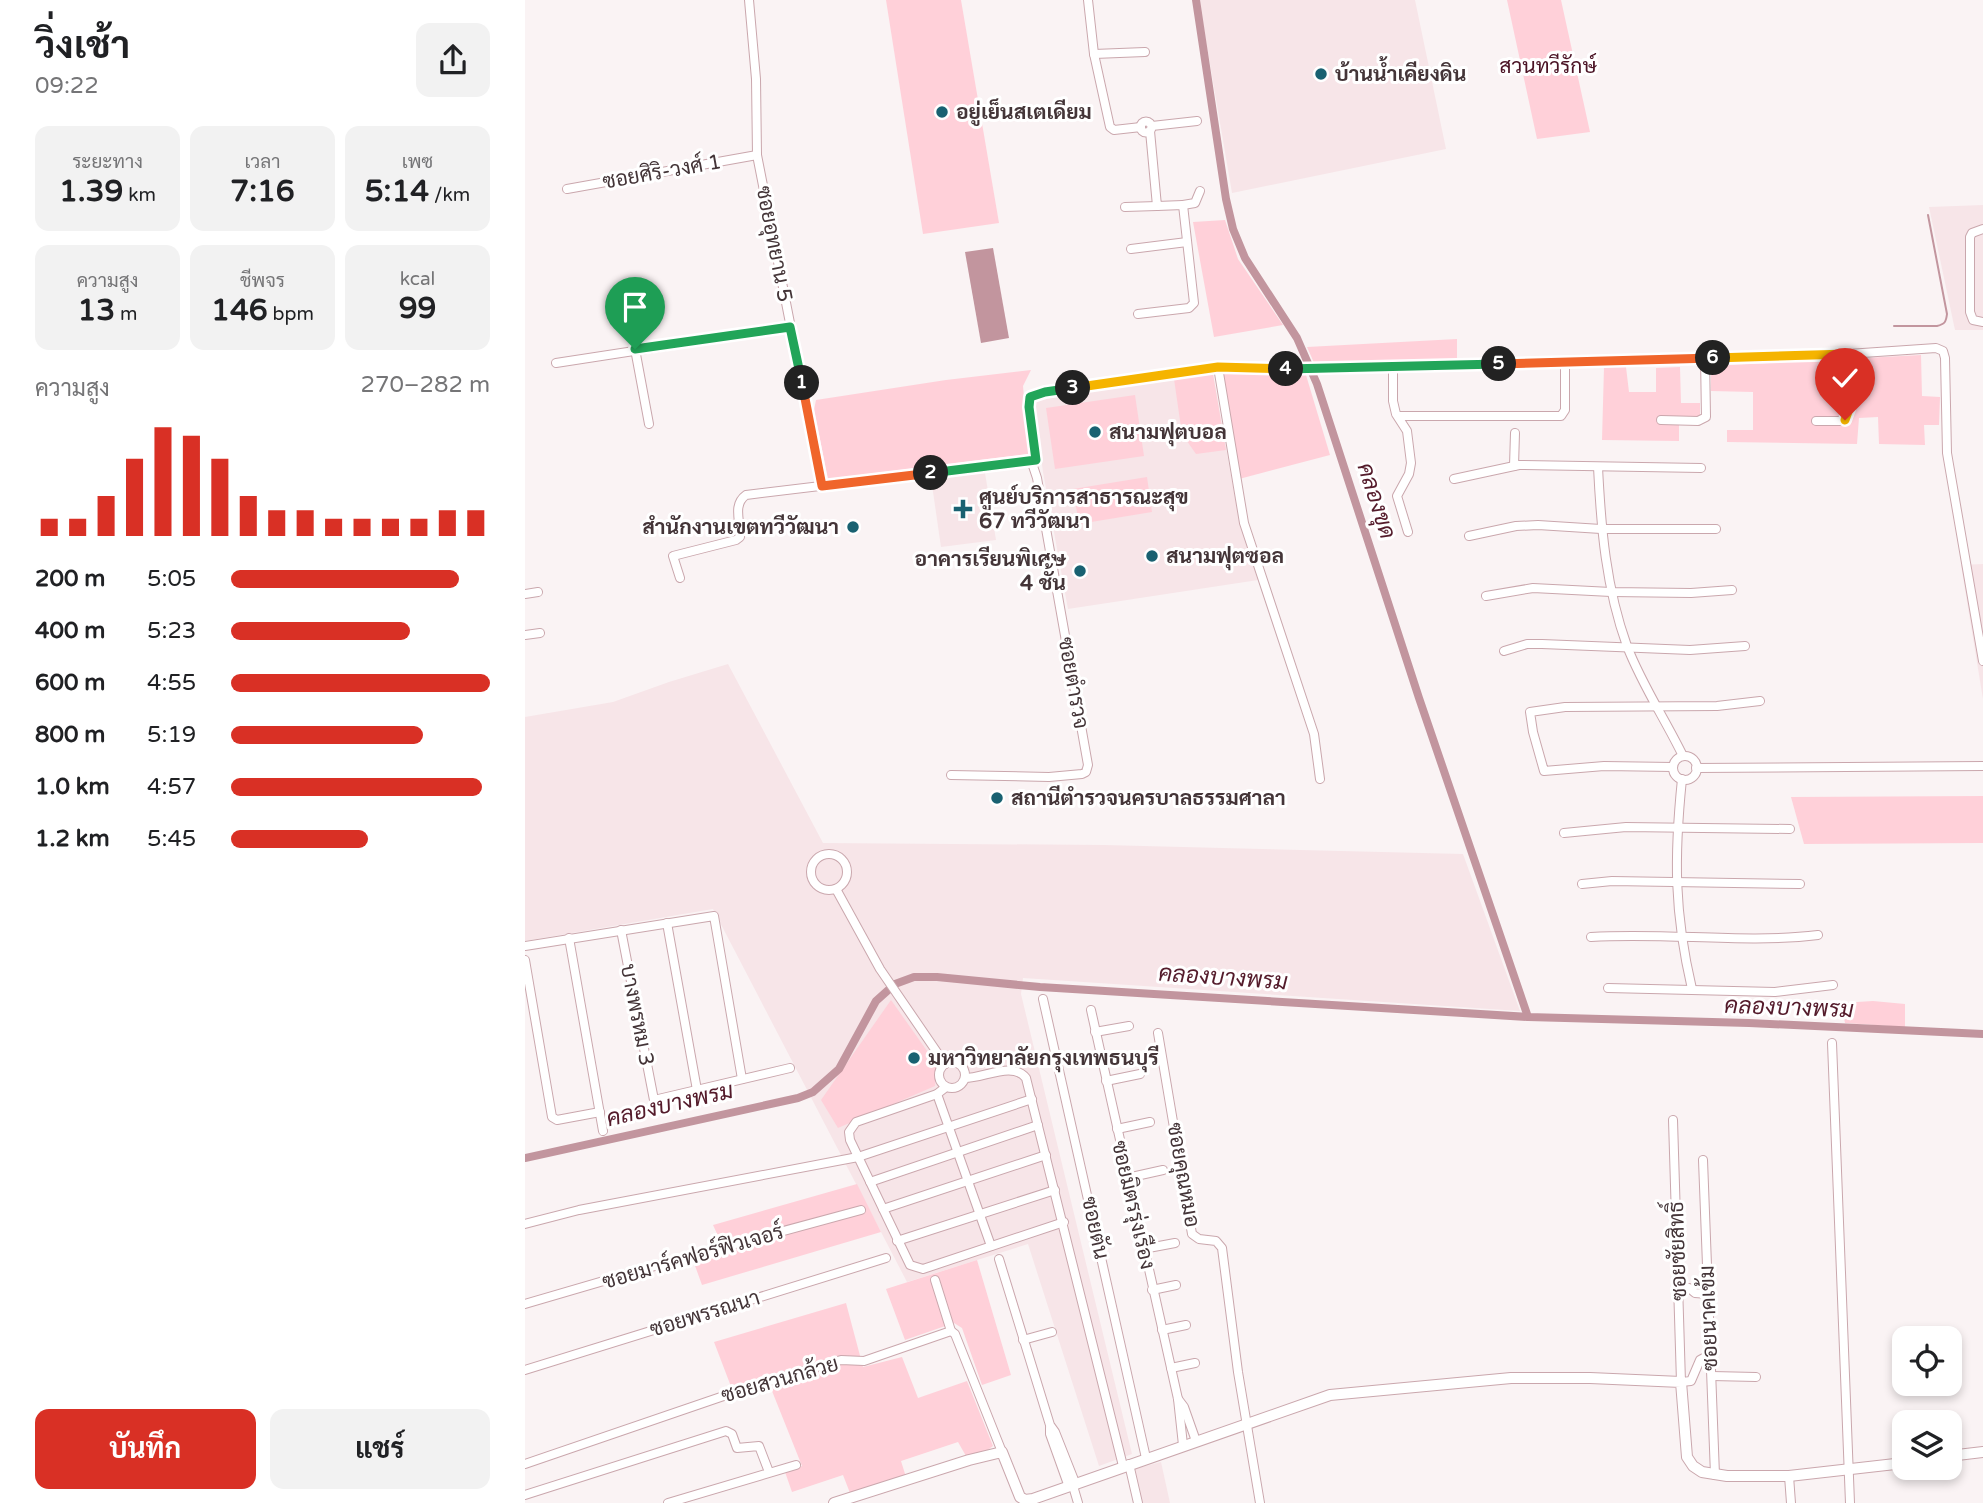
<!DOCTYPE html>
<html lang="th">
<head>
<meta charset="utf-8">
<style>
  :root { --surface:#fff; --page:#f2f2f2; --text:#202124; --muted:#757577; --accent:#d93025 }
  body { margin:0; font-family:"Varela Round",Sarabun,sans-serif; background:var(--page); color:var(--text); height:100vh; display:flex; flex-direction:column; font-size:26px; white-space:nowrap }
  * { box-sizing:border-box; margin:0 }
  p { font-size:23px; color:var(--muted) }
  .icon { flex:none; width:38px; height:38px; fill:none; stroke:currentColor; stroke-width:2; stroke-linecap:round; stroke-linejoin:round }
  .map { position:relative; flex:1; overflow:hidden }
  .sheet { display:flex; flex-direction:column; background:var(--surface); width:525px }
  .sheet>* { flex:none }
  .buttons { position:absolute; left:1367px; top:1326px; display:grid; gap:14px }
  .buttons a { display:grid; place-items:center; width:70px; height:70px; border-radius:14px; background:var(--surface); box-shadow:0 4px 10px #0003; font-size:35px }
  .pin { position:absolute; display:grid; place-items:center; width:60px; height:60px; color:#fff; margin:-72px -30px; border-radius:50% 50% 50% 0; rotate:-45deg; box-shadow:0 0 7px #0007 }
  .pin .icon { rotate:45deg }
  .km { position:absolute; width:35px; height:35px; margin:-18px; border-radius:50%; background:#222; color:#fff; font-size:19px; line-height:35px; text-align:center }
  .round { display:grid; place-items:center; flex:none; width:74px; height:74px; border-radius:14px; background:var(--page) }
  .head { display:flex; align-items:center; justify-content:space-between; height:119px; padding:0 35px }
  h1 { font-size:38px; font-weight:700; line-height:52px }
  .stats { display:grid; grid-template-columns:repeat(3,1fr); gap:10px; height:119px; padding:7px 35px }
  .stats div { display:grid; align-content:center; border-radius:14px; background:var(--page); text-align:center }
  .stats b { font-size:30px; font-weight:700 }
  .stats small { font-size:19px; font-weight:400 }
  .stats p { font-size:19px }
  .chart { height:196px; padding:14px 35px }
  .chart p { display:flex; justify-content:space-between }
  .chart svg { width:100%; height:126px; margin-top:7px; stroke:var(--accent); stroke-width:6 }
  .cta { display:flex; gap:14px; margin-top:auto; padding:14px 35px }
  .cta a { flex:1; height:80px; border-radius:14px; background:var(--accent); color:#fff; font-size:28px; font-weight:700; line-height:80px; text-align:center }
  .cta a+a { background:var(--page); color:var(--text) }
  ul { padding:0 35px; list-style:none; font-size:23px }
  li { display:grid; grid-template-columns:112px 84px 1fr; align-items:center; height:52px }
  li i { height:18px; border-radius:9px; background:var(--accent) }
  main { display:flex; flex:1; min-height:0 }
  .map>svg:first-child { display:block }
  .built { fill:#f7e5e8 }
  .green { fill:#ffd0d9 }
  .water { fill:#c2959e }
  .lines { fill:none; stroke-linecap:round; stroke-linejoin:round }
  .stream { stroke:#c2959e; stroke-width:2 }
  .canal { stroke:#c2959e; stroke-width:8 }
  .minor-casing { stroke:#caa7ad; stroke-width:10 }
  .tertiary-casing { stroke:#caa7ad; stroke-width:12 }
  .minor { stroke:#fff; stroke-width:8 }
  .tertiary { stroke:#fff; stroke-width:10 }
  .split-1-casing { stroke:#fff; stroke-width:14 }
  .split-2-casing { stroke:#fff; stroke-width:14 }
  .split-3-casing { stroke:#fff; stroke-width:14 }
  .split-4-casing { stroke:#fff; stroke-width:14 }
  .split-5-casing { stroke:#fff; stroke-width:14 }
  .split-6-casing { stroke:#fff; stroke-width:14 }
  .split-7-casing { stroke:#fff; stroke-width:14 }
  .split-1 { stroke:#22a559; stroke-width:9 }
  .split-2 { stroke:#f0652b; stroke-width:9 }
  .split-3 { stroke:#22a559; stroke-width:9 }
  .split-4 { stroke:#f5b400; stroke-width:9 }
  .split-5 { stroke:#22a559; stroke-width:9 }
  .split-6 { stroke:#f0652b; stroke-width:9 }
  .split-7 { stroke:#f5b400; stroke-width:9 }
  .poi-dot { fill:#196171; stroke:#fff; stroke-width:2.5 }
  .labels { text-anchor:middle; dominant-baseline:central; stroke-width:6; stroke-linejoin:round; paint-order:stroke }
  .park-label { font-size:21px; fill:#4b1325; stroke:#fff }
  .poi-label { font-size:21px; font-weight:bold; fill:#443538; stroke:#fff; text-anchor:start }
  .street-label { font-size:21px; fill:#443538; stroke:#fff }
  .water-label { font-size:23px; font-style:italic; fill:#541b2b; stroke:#fff }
</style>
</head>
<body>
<main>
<section class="sheet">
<div class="head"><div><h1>วิ่งเช้า</h1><p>09:22</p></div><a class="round"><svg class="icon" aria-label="share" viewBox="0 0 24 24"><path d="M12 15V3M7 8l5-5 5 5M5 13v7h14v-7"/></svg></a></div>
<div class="stats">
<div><p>ระยะทาง</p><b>1.39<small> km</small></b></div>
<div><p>เวลา</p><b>7:16</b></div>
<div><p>เพซ</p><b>5:14<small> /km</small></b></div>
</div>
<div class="stats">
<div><p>ความสูง</p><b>13<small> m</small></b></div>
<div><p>ชีพจร</p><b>146<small> bpm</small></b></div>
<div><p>kcal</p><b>99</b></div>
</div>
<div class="chart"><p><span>ความสูง</span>270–282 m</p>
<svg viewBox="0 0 160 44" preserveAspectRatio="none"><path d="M5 44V38M15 44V38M25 44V30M35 44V17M45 44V6M55 44V9M65 44V17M75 44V30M85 44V35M95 44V35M105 44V38M115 44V38M125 44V38M135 44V38M145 44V35M155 44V35"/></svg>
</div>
<ul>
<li><b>200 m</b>5:05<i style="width:88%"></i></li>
<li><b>400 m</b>5:23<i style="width:69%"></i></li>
<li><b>600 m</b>4:55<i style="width:100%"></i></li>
<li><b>800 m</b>5:19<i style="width:74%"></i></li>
<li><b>1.0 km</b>4:57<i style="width:97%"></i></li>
<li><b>1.2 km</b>5:45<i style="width:53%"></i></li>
</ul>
<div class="cta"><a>บันทึก</a><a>แชร์</a></div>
</section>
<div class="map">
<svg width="1458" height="1503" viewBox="0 0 1458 1503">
  <rect width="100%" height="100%" fill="#faf3f4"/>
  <g class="built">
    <polygon points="674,0 890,0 921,149 707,193"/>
    <polygon points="1458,205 1458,330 1430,330 1404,207"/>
    <polygon points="688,374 714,521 733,580 543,609 518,472 508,399"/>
    <polygon points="460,473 471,540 416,547 406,478"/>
    <polygon points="1458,564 1458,699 1436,565"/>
    <polygon points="203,664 298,843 579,845 938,854 995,1011 498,978 496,994 607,1454 574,1466 503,1244 382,1282 188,909 0,941 0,717 88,702 144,682"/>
    <polygon points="636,1462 645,1503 617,1503 609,1469"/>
  </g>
  <g class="green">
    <polygon points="361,0 436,0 474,223 398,234"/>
    <polygon points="982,0 1036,0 1065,132 1012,139"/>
    <polygon points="700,220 713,259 758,325 689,337 668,222"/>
    <polygon points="932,339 932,362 790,365 782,347"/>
    <polygon points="1396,355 1397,396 1415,397 1414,425 1399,425 1400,445 1354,444 1353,417 1334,418 1332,444 1202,442 1202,430 1228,430 1228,392 1186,391 1186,366"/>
    <polygon points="1079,367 1101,367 1104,392 1131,392 1131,368 1155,367 1156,403 1175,403 1175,423 1154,423 1154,441 1077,440"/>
    <polygon points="506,370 498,386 504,454 303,479 289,410 291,400 421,380"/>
    <polygon points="698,372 781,375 805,455 714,479"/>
    <polygon points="688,374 701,450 671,454 657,434 649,379"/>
    <polygon points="610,395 619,456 530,469 521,408"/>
    <polygon points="622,477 627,512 554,524 548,489"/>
    <polygon points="1458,796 1458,843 1279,844 1266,797"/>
    <polygon points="366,1000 412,1065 410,1086 313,1128 296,1100"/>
    <polygon points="1348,1001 1380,1004 1380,1027 1320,1023 1316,1003"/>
    <polygon points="332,1184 356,1232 177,1285 169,1263 201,1253 188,1225"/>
    <polygon points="452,1260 486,1375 457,1385 437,1328 429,1323 380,1340 361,1289"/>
    <polygon points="321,1303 338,1367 377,1357 393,1398 442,1381 468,1446 456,1455 441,1456 433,1442 376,1461 381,1477 325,1493 318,1475 267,1492 260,1472 277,1466 245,1386 210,1397 189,1342"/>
  </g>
  <polygon class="water" points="468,248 484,338 456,343 440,252"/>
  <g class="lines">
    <path class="stream" d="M 1369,326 L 1412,326 C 1420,324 1421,322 1422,314 L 1403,215"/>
    <g class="canal">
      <polyline points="671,0 701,199 708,229 720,258 772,338 792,384 894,698 1003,1017"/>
      <polyline points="0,1158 273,1098 288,1092 314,1069 351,1001 370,984 389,977 412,977 515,987 1003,1017 1224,1023 1458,1034"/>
    </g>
    <defs>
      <g id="minor">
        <polyline points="224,0 231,79 232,155 297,486"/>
        <polyline points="563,0 569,54 585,127 589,130 616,127"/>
        <polyline points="569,54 620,52"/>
        <circle cx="621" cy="127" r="5.5"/>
        <polyline points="627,126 672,121"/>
        <polyline points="42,189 232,155"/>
        <polyline points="658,205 670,203 675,191"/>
        <polyline points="600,207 632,206"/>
        <polyline points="1458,229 1447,233 1445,237 1445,312 1448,320 1458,322"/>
        <polyline points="606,249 662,242"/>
        <polyline points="613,314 664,308 669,303 658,205 632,206 625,131"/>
        <polyline points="110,349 124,424"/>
        <polyline points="31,363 265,327"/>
        <polyline points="693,367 719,523 789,734 795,779"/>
        <polyline points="868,367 868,401 871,414 882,431 886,463 884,474 872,496 883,532"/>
        <polyline points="874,416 1036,416 1040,410 1040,361"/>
        <polyline points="1136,420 1173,421 1181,417 1180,358"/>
        <polyline points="1291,421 1317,421 1322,416 1324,409 1323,354"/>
        <polyline points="989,466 990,433"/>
        <path d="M 1073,467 C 1076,528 1081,588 1102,646 C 1117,685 1140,719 1158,756"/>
        <polyline points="929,479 994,465 1176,468"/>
        <polyline points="944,536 991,526 1013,525 1076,529 1191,529"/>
        <path d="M 155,578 L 148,556 L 211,540 L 215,537 C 216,522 207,505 221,495 L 511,460 L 504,402 L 509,395 L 520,392 L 693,367 L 783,370 L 929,366 L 1323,354 L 1411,348 L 1418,351 L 1420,358 L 1422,453 L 1458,661"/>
        <polyline points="0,594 13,592"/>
        <polyline points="961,596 1008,588 1086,592 1166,593 1207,590"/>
        <polyline points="0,635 15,633"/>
        <polyline points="979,651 1002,644 1017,644 1165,650 1220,646"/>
        <circle cx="1160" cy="768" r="12"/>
        <polyline points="1148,767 1079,766 1019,771 1008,732 1005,712 1040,707 1192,706 1235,701"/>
        <polyline points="1171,768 1458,766"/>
        <polyline points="426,775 524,777 557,774 561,772 563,765 512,478 506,460"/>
        <path d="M 1157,779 C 1149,857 1149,912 1167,989"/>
        <polyline points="1039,833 1101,827 1265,829"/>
        <circle cx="304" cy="872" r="18"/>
        <polyline points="1057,884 1087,881 1275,884"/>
        <polyline points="311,889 355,969 420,1064"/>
        <polyline points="142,923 172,1090"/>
        <polyline points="96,930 129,1100 265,1068"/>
        <path d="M 1066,937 C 1142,932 1218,944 1293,935"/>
        <polyline points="44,938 78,1131"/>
        <polyline points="0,946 189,916 217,1079"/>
        <polyline points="0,960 27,1117 32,1120 75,1112"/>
        <polyline points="1083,988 1250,992 1308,985"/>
        <polyline points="518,999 621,1458"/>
        <polyline points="566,1010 653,1399 658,1445"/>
        <polyline points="570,1032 604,1026"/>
        <polyline points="633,1033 667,1234 674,1239 691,1241 697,1248 713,1372 735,1503"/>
        <polyline points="1307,1043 1325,1503"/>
        <circle cx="427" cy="1075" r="13"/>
        <path d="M 440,1078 C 459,1078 488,1061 501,1078 L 598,1466"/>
        <polyline points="581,1081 615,1074"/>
        <polyline points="421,1087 412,1094 331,1122 324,1132 325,1140 385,1265 398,1269 539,1222"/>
        <polyline points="412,1094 466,1246"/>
        <polyline points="1148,1120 1156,1382 1166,1381 1175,1360 1186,1354"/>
        <polyline points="592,1129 625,1122"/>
        <polyline points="1178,1160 1190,1475"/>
        <polyline points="602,1178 638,1170"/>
        <polyline points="345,1182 513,1125"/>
        <polyline points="358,1209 521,1155"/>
        <polyline points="0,1224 54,1210 333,1157 507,1099"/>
        <polyline points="372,1241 530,1190"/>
        <polyline points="618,1249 650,1243"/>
        <polyline points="474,1259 525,1425 530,1432 551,1485"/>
        <polyline points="410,1280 426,1331"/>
        <polyline points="1154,1288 1164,1288 1170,1293 1183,1294"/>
        <polyline points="627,1290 651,1285"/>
        <polyline points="0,1304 140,1263 336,1210"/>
        <polyline points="637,1330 661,1325"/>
        <polyline points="498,1340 527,1332"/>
        <polyline points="646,1368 670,1363"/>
        <polyline points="0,1370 361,1258"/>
        <polyline points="1187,1376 1231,1377"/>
        <polyline points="653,1399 659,1407 671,1441"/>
        <polyline points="525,1428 525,1434 544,1487"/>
        <polyline points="0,1464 225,1387 316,1360 339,1361 426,1331 430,1334 477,1452"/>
        <polyline points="604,1464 613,1503"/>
        <polyline points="1264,1476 1266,1503"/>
        <polyline points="548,1486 553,1503"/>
        <polyline points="0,1495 201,1431 207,1434 212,1448 234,1446 244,1472"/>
        <polyline points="143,1503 271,1465"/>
      </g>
      <g id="tertiary">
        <polyline points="1424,1456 1458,1452"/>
        <polyline points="309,1503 444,1460 477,1452 495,1497 500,1500 508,1499 805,1395 986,1378 1065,1378 1156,1382 1162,1457 1168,1466 1177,1472 1202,1476 1264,1476 1379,1463"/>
      </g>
    </defs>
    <use href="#minor" class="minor-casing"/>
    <use href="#tertiary" class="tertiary-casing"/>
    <use href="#minor" class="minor"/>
    <use href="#tertiary" class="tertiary"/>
  </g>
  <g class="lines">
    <defs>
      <polyline id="split-1" points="110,349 265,327 277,383"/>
      <polyline id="split-2" points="277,383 297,486 406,473"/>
      <polyline id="split-3" points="406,473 511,460 504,407 505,397 520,392 548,388"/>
      <polyline id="split-4" points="548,388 693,367 761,369"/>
      <polyline id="split-5" points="761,369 974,364"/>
      <polyline id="split-6" points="974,364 1188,358"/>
      <polyline id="split-7" points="1188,358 1323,354 1324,409 1320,420"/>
    </defs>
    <use href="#split-1" class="split-1-casing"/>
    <use href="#split-2" class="split-2-casing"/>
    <use href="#split-3" class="split-3-casing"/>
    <use href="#split-4" class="split-4-casing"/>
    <use href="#split-5" class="split-5-casing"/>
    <use href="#split-6" class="split-6-casing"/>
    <use href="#split-7" class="split-7-casing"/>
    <use href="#split-1" class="split-1"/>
    <use href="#split-2" class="split-2"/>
    <use href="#split-3" class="split-3"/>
    <use href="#split-4" class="split-4"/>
    <use href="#split-5" class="split-5"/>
    <use href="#split-6" class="split-6"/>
    <use href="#split-7" class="split-7"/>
  </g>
  <g class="poi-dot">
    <circle cx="796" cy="74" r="7"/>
    <circle cx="417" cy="112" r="7"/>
    <circle cx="570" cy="432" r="7"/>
    <path d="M434.5 498.5h7v7h7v7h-7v7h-7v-7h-7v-7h7z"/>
    <circle cx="328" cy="527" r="7"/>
    <circle cx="627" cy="556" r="7"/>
    <circle cx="555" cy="571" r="7"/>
    <circle cx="472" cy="798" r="7"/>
    <circle cx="389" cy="1058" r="7"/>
  </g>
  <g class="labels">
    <g class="park-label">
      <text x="1023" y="66">สวนทวีรักษ์</text>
    </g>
    <g class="poi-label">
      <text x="810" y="74">บ้านน้ำเคียงดิน</text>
      <text x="431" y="112">อยู่เย็นสเตเดียม</text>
      <text x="584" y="432">สนามฟุตบอล</text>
      <text x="454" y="497">ศูนย์บริการสาธารณะสุข<tspan x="454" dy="24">67 ทวีวัฒนา</tspan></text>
      <text x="314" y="527" text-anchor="end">สำนักงานเขตทวีวัฒนา</text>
      <text x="641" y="556">สนามฟุตซอล</text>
      <text x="541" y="559" text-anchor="end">อาคารเรียนพิเศษ<tspan x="541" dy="24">4 ชั้น</tspan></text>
      <text x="486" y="798">สถานีตำรวจนครบาลธรรมศาลา</text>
      <text x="403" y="1058">มหาวิทยาลัยกรุงเทพธนบุรี</text>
    </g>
    <g class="street-label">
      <text transform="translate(137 172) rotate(-10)">ซอยศิริ-วงศ์ 1</text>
      <text transform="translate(249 244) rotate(79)">ซอยอุทยาน 5</text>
      <text transform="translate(548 683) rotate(80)">ซอยตำรวจ</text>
      <text transform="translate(112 1015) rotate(79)">บางพรหม 3</text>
      <text transform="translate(658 1175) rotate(80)">ซอยคุณหมอ</text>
      <text transform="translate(608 1205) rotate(77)">ซอยมิตรรุ่งเรือง</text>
      <text transform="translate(570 1228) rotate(78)">ซอยตัน</text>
      <text transform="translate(1153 1251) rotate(-92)">ซอยชัยสิทธิ์</text>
      <text transform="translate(168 1257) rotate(-16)">ซอยมาร์คฟอร์ฟิวเจอร์</text>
      <text transform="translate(180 1314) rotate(-17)">ซอยพรรณนา</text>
      <text transform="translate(1184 1318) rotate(-92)">ซอยนาคเข้ม</text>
      <text transform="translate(255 1380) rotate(-16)">ซอยสวนกล้วย</text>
    </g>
    <g class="water-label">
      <text transform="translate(851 501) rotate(72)">คลองขุด</text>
      <text transform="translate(698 978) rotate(4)">คลองบางพรม</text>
      <text transform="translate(1264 1008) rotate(2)">คลองบางพรม</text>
      <text transform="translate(145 1105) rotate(-13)">คลองบางพรม</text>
    </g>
  </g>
</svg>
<div class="buttons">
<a><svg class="icon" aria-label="locate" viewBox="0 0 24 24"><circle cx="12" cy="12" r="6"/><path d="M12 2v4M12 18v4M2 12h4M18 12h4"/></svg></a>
<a><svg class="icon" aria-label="layers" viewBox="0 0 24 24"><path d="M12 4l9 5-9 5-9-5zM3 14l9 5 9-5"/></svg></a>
</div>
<div class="pin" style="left:110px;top:349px;background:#1e9e55"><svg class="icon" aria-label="arrive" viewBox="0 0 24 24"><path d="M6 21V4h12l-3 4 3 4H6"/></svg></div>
<div class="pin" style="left:1320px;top:420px;background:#d93025"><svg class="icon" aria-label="check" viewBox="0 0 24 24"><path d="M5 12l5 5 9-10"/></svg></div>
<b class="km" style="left:277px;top:383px">1</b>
<b class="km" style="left:406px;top:473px">2</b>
<b class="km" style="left:548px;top:388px">3</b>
<b class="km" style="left:761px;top:369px">4</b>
<b class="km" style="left:974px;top:364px">5</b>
<b class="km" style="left:1188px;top:358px">6</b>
</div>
</main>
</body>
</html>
